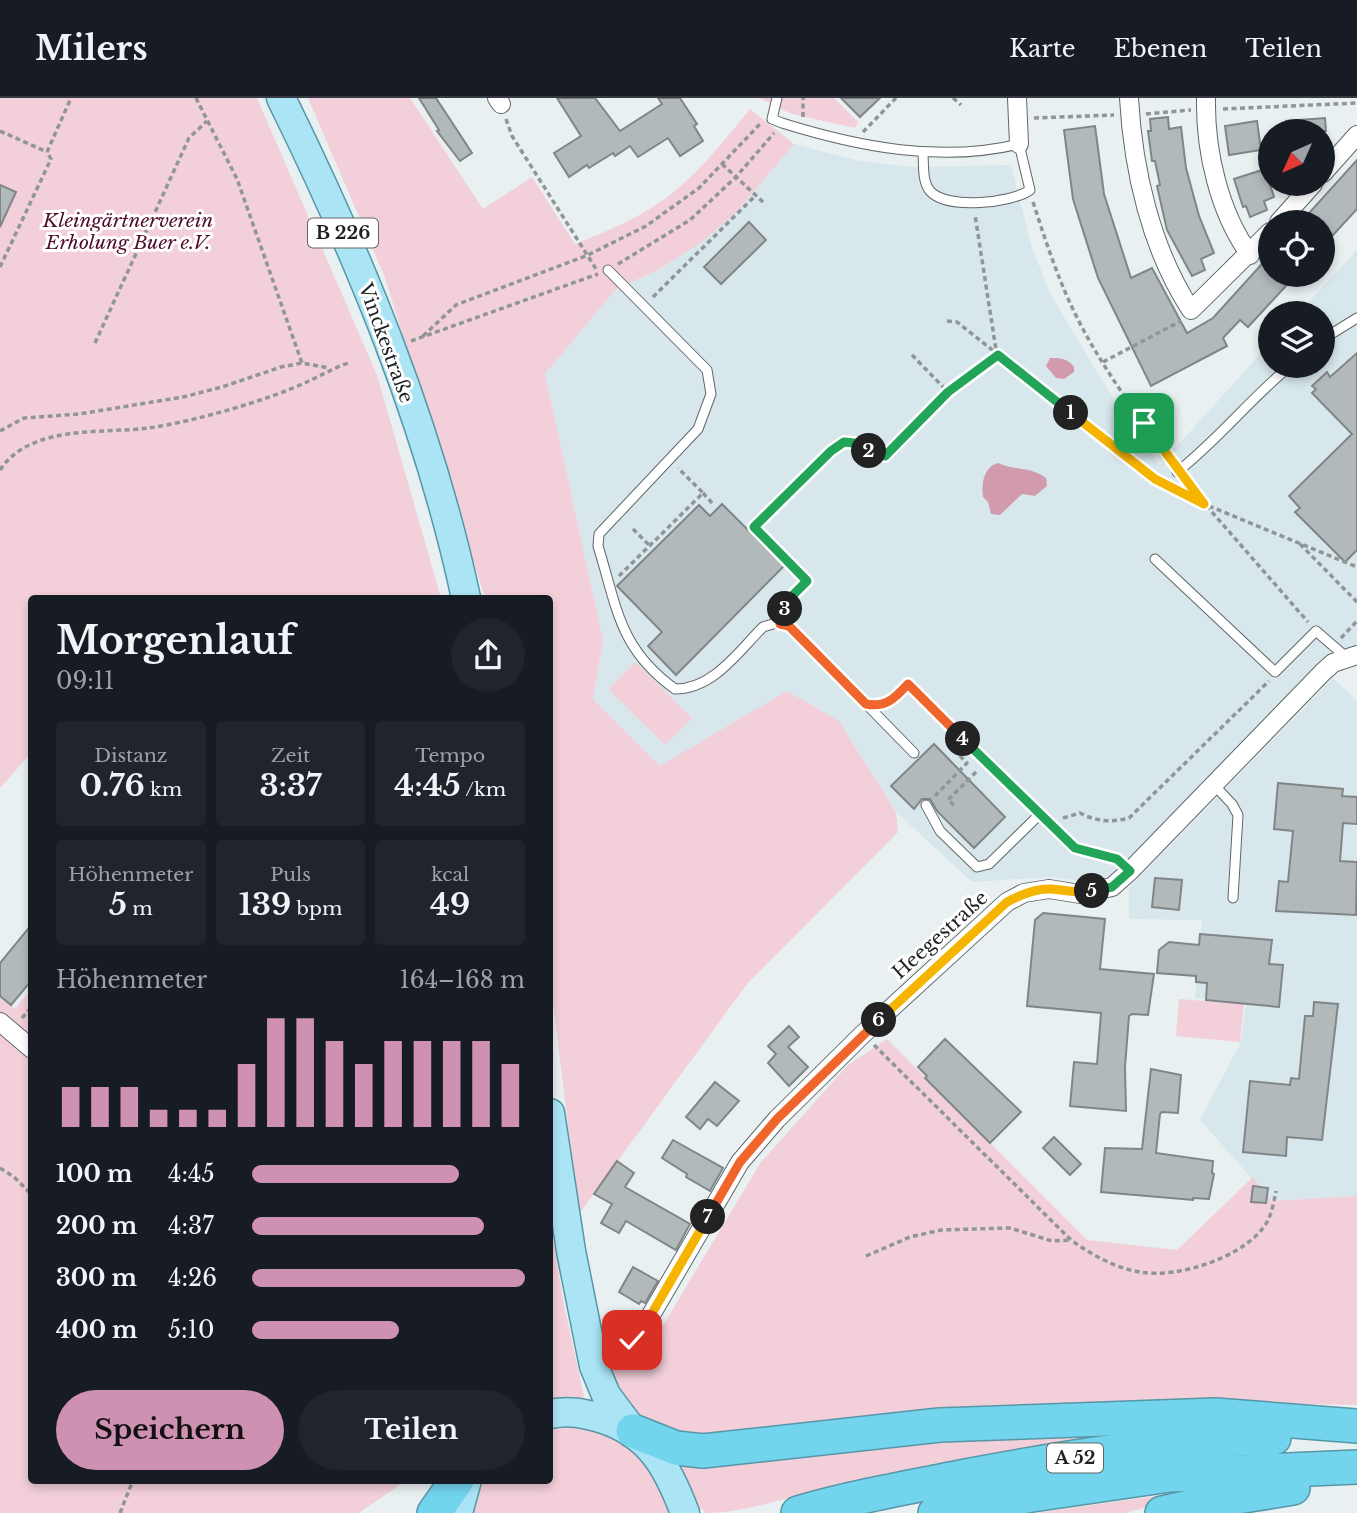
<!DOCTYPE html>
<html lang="de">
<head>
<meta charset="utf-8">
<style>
  :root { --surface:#171b24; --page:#20242c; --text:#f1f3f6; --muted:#9ea1a6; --line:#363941; --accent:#cf91b2 }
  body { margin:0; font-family:"Libre Baskerville",serif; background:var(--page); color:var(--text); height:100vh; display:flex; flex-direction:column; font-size:26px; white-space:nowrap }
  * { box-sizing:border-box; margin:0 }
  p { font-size:23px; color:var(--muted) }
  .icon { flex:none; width:38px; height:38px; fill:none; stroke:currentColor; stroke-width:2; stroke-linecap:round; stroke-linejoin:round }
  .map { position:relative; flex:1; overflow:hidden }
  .sheet { position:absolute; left:28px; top:497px; width:525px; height:889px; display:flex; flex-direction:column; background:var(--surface); border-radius:7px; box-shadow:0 4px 10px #0003 }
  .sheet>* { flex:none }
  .needle { width:46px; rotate:225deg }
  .fabs { position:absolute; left:1258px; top:21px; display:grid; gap:14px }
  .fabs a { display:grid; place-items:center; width:77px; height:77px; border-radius:50%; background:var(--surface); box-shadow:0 4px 10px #0003; font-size:35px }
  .pin { position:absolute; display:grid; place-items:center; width:60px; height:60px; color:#fff; margin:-30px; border-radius:14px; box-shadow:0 4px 10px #0006 }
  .km { position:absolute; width:35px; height:35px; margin:-18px; border-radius:50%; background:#222; color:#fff; font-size:19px; line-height:35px; text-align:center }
  .round { display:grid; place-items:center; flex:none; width:74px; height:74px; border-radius:37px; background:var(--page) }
  .summary { display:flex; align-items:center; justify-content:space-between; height:119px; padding:0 28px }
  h1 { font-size:38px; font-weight:700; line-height:52px }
  .metrics { display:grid; grid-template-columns:repeat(3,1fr); gap:10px; height:119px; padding:7px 28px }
  .metrics div { display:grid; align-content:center; border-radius:7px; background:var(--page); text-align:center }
  .metrics b { font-size:30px; font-weight:700 }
  .metrics small { font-size:19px; font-weight:400 }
  .metrics p { font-size:19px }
  .chart { height:196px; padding:14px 28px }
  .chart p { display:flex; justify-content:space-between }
  .chart svg { width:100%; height:126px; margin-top:7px; stroke:var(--accent); stroke-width:6 }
  .button { display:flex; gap:14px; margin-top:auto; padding:14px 28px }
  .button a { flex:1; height:80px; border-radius:42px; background:var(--accent); color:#111; font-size:28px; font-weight:700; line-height:80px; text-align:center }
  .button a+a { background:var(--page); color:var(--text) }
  ul { padding:0 28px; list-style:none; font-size:23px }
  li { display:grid; grid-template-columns:112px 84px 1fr; align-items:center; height:52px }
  li i { height:18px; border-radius:9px; background:var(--accent) }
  header { display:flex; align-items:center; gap:42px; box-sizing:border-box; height:98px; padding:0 35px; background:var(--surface); border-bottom:2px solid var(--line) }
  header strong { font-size:33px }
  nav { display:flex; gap:38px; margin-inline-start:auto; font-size:24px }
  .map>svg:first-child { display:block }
  .built { fill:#d7e7ec }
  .green { fill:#f3cfda }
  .water { fill:#d19bad }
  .building { fill:#b2b9bb; stroke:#808688; stroke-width:2 }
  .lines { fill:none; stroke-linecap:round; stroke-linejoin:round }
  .service-casing { stroke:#606769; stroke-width:11 }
  .minor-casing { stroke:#606769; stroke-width:20 }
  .primary-casing { stroke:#5696a7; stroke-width:31 }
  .motorway-casing { stroke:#5696a7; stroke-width:36 }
  .path { stroke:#909597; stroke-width:3.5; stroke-dasharray:5 3.5; stroke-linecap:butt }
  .service { stroke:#fff; stroke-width:9 }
  .minor { stroke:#fff; stroke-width:18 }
  .primary { stroke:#abe5f5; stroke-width:28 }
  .motorway { stroke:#73d4ee; stroke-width:33 }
  .split-1-casing { stroke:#fff; stroke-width:14 }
  .split-2-casing { stroke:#fff; stroke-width:14 }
  .split-3-casing { stroke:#fff; stroke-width:14 }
  .split-4-casing { stroke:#fff; stroke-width:14 }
  .split-5-casing { stroke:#fff; stroke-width:14 }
  .split-6-casing { stroke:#fff; stroke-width:14 }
  .split-7-casing { stroke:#fff; stroke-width:14 }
  .split-8-casing { stroke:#fff; stroke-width:14 }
  .split-1 { stroke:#f5b400; stroke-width:9 }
  .split-2 { stroke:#22a559; stroke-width:9 }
  .split-3 { stroke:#22a559; stroke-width:9 }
  .split-4 { stroke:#f0652b; stroke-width:9 }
  .split-5 { stroke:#22a559; stroke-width:9 }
  .split-6 { stroke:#f5b400; stroke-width:9 }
  .split-7 { stroke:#f0652b; stroke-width:9 }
  .split-8 { stroke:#f5b400; stroke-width:9 }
  .labels { text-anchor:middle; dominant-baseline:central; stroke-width:6; stroke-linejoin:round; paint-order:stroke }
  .shield { fill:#fff; stroke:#626465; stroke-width:2 }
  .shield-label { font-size:18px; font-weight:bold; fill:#1f2223 }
  .park-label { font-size:19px; font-style:italic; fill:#4f0e2c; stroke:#fff }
  .street-label { font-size:19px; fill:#1f2223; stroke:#fff }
</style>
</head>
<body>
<header>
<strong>Milers</strong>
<nav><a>Karte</a><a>Ebenen</a><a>Teilen</a></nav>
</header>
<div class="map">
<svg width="1357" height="1415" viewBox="0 0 1357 1415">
  <rect width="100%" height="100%" fill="#e9f0f2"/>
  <g class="built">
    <polygon points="794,46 860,63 913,69 1011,67 1032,150 1051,197 1117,307 1160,367 1270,245 1270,268 1323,268 1323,215 1298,215 1357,152 1357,567 1337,548 1114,778 1097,785 1050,779 972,784 896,714 839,623 660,668 593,601 603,542 545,276 616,191 658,172 732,119"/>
    <polygon points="1333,580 1357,603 1357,1098 1272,1103 1200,1022 1241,944 1246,905 1195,900 1202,822 1129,821 1129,790"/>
  </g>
  <g class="green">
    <polygon points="0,0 257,0 377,277 441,500 32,500 31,655 0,690"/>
    <path d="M 308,0 L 410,0 L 483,111 L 532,79 L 575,146 C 610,132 647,117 676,92 C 704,69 727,39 750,11 L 794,46 L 732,119 L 697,147 L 658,172 L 616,191 L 545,276 L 603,542 L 593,601 L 660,668 L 787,593 L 839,623 L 896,714 L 898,734 L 747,886 L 579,1116 L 550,881 L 550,500 L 485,500 L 384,177 Z"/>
    <polygon points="759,0 834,0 858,24 855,30 792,16"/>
    <polygon points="635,564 692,620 665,647 608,591"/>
    <polygon points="31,891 32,1382 405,1383 359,1415 0,1415 0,899 15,911"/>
    <polygon points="1179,901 1244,906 1240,944 1176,938"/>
    <polygon points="887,941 1087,1142 1177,1152 1253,1079 1272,1103 1357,1098 1357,1307 1153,1303 683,1341 624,1310 601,1257 641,1264 761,1064 848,967"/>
    <polygon points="550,1122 564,1207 585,1303 550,1304"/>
    <polygon points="557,1326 604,1332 646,1360 672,1415 467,1415 478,1383 550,1382 550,1328"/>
    <path d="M 1148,1332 C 1044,1346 941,1362 839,1386 C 794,1396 750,1415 704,1415 L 703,1410 L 699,1412 L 687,1380 L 674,1361 L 857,1344 Z"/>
    <polygon points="1197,1396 1125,1415 1036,1415 1163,1397"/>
  </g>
  <g class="water">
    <path d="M 1050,260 C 1061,260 1067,260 1074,269 L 1074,274 L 1064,281 L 1056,280 L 1046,268 Z"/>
    <path d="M 998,365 C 1014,373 1030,368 1046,380 L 1047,388 L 1035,398 L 1022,396 L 1000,417 L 991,416 L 988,404 L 983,399 C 981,385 984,369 998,365 Z"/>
  </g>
  <g class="building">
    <polygon points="419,0 436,0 472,55 460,63 437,33 439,32"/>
    <polygon points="557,0 595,0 620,33 662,6 658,0 680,0 697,26 694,28 703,43 680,58 668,40 638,59 630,48 615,58 613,55 589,70 587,67 569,79 554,55 581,38"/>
    <polygon points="841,0 880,0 860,19"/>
    <polygon points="1168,19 1169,31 1181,29 1186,70 1199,118 1214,155 1201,161 1205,172 1192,178 1167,132 1157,88 1160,87 1155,63 1152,63 1148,33 1151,33 1150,21"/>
    <polygon points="1325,20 1326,33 1286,33 1286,23"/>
    <polygon points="1257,23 1261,52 1229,57 1225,28"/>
    <polygon points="1095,28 1104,96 1131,180 1152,170 1187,235 1213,220 1270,157 1270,177 1296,177 1248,229 1240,222 1223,240 1227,248 1151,288 1098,180 1073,101 1064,32"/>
    <polygon points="1357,62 1357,111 1323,148 1323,124 1301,124"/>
    <polygon points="1265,71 1274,99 1264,103 1267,112 1250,119 1246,108 1243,109 1234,81"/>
    <polygon points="0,87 16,94 0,129"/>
    <polygon points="749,124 766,142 721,186 704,169"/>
    <polygon points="1357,255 1357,452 1345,464 1295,414 1300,410 1289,398 1352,336 1312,295 1316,291 1312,288 1327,274 1330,279"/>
    <polygon points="722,406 784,468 676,577 648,548 662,534 617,488 699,407 710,418"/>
    <polygon points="934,646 1005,719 974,750 937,713 930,701 922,701 914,711 891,688"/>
    <polygon points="1278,685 1343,691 1342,698 1357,699 1357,726 1343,725 1340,763 1357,764 1356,817 1276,813 1279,783 1288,784 1293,733 1274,731"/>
    <polygon points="1155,780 1182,782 1179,812 1152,809"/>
    <polygon points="1043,815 1105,821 1100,871 1154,876 1148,917 1132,916 1129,918 1125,969 1126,1013 1070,1008 1074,964 1097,966 1101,915 1027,908 1035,822"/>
    <polygon points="32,826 32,882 11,907 0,898 0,865"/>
    <polygon points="1200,836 1272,842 1269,866 1283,867 1279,909 1206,902 1207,885 1196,884 1196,878 1157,875 1159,852 1169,844 1199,847"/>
    <polygon points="1314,904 1338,906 1322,1042 1287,1039 1286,1058 1243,1054 1250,983 1290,987 1291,980 1299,981 1305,918 1313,918"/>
    <polygon points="789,928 799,939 788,949 808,969 789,988 768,965 776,956 768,948"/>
    <polygon points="945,941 1021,1014 990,1045 925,980 927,978 918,969"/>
    <polygon points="1151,971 1181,977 1178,1015 1162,1014 1160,1016 1156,1055 1213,1063 1212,1075 1214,1076 1209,1101 1193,1100 1193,1102 1101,1094 1105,1050 1142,1051"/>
    <polygon points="715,984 739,1003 717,1028 708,1021 700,1031 686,1019"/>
    <polygon points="1054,1039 1081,1066 1070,1077 1043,1050"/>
    <polygon points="673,1042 723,1070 710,1093 686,1079 687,1076 662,1060"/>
    <polygon points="617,1063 634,1075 625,1089 690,1126 676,1152 626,1123 619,1135 601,1125 612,1106 594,1096"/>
    <polygon points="1253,1088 1268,1090 1266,1105 1251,1104"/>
    <polygon points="633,1169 658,1183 645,1205 641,1203 639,1206 619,1194"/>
  </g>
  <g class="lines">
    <defs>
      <g id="service">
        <path d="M 777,0 L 772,21 L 782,25 C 859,49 941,65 1019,46 L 1030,92 C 1012,105 947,112 930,93 C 922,83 924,68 923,56"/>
        <path d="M 608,172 L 707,272 L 711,296 L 698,331 L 599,436 L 598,448 C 617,509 619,551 675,591 C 713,591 738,554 763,529 L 776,525 L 789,528 L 866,606 C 886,610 895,600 908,586 L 1075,750 L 1117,761 L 1130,773"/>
        <polyline points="1323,241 1357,220"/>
        <path d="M 1177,374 C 1218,342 1250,301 1290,268"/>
        <polyline points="1155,461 1275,574 1316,533 1346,559"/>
        <polyline points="867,607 914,655"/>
        <polyline points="1214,687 1232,706 1238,717 1233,800"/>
        <polyline points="926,707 940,733 977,769 989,766 1040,716"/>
      </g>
      <g id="minor">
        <polyline points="497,0 501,6"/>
        <polyline points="1017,0 1019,46"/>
        <path d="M 1129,0 C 1133,72 1151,151 1191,212 L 1270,134"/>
        <path d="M 1206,0 C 1205,53 1219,114 1250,157"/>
        <polyline points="1323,75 1357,37"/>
        <polyline points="1279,124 1313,86"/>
        <polyline points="0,924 32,951"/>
        <polyline points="632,1242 648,1222 740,1064 777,1021 863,936 1007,804 1024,795 1049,791 1080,796 1112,789 1130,773 1323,574 1333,565 1357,557"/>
      </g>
      <g id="primary">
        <path d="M 281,0 C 359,158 429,327 466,500"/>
        <polyline points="550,1015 571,1153 594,1268 606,1297 633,1333"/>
        <path d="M 550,1316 C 569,1312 584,1315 603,1321 C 651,1337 668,1370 685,1415"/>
        <polyline points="458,1415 467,1382"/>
      </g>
      <g id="motorway">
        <polyline points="633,1333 676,1350 703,1353 940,1327 1215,1317 1357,1328"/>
        <polyline points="434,1415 457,1382"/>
        <path d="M 798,1415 C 853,1399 910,1389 966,1378 C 1067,1359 1170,1342 1274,1340"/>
        <polyline points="935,1415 1032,1397 1170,1377 1357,1369"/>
        <polyline points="1162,1415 1225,1401 1293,1390"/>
      </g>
    </defs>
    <use href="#service" class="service-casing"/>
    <use href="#minor" class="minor-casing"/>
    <use href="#primary" class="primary-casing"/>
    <use href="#motorway" class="motorway-casing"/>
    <g class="path">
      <polyline points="196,0 237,81 302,265"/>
      <polyline points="953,0 961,7"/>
      <polyline points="1223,11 1357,5"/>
      <polyline points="1146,16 1191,12"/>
      <polyline points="803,19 803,0"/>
      <polyline points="1034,20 1114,17"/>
      <polyline points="506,21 512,38 596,171"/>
      <polyline points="0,33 47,54"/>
      <polyline points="863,34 896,0"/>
      <polyline points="722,66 763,104"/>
      <path d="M 1033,104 C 1044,138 1055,172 1070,205 C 1096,262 1135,313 1171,364"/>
      <polyline points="618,166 690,122 736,79 774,35"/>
      <polyline points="0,169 51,61 47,54 71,0"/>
      <polyline points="653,199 756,97"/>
      <polyline points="947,223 957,224 1155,381 1204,406 1357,469"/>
      <polyline points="423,238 456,207 588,157 646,128 699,90 760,26"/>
      <polyline points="411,243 598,176"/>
      <polyline points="95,245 189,40 207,23"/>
      <polyline points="912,257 948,294"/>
      <polyline points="1103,264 1181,223"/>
      <polyline points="0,333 24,320 79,316 183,299 222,289 281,269 302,265 329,270"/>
      <path d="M 0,372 C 31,326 101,336 149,330 C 196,323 266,303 309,283 C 322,277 334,270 348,265"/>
      <polyline points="1184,382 1308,524"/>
      <polyline points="703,395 713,406"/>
      <polyline points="633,431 650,448"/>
      <polyline points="1300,446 1357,504"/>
      <polyline points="619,478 703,395 678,370"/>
      <path d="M 784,515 L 788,502 L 807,483 L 754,429 L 831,353 L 844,344 C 859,346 870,355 885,358 L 948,294 L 997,258 L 975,117"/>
      <polyline points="1341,540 1357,523"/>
      <polyline points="935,698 967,665 950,648 952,646"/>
      <polyline points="954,707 948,702 977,673"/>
      <path d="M 1063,720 L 1080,715 C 1095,723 1111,725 1129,720 L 1269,583"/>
      <polyline points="22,920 32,909"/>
      <path d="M 874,947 L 1071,1142 C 1092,1157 1115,1170 1140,1174 C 1177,1181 1247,1159 1267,1124 C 1272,1115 1274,1103 1276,1093"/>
      <polyline points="0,1070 14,1079 32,1097"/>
      <polyline points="866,1158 910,1139 941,1132 1010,1130 1052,1143 1071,1142"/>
      <polyline points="120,1415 133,1382"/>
    </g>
    <use href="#service" class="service"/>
    <use href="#minor" class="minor"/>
    <use href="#primary" class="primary"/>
    <use href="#motorway" class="motorway"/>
  </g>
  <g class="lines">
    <defs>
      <polyline id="split-1" points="1071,315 1155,381 1204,406 1144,325"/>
      <polyline id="split-2" points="869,353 885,358 948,294 998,257 1071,315"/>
      <polyline id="split-3" points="785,511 788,502 807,483 754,429 831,353 844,344 854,345 869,353"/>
      <path id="split-4" d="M 785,511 L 780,526 L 789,528 L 866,606 C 886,610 895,600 908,586 L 963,641"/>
      <polyline id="split-5" points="963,641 1075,750 1117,761 1130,773 1112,789 1092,793"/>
      <path id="split-6" d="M 879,922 L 1007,804 C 1020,797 1035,790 1051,791 C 1066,792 1077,796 1092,793"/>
      <polyline id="split-7" points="708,1119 740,1064 777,1021 879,922"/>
      <polyline id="split-8" points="632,1242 648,1222 708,1119"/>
    </defs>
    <use href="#split-1" class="split-1-casing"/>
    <use href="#split-2" class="split-2-casing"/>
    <use href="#split-3" class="split-3-casing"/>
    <use href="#split-4" class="split-4-casing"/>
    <use href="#split-5" class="split-5-casing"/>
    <use href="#split-6" class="split-6-casing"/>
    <use href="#split-7" class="split-7-casing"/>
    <use href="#split-8" class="split-8-casing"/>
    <use href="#split-1" class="split-1"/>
    <use href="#split-2" class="split-2"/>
    <use href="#split-3" class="split-3"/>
    <use href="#split-4" class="split-4"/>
    <use href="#split-5" class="split-5"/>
    <use href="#split-6" class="split-6"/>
    <use href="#split-7" class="split-7"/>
    <use href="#split-8" class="split-8"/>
  </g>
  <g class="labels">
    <g class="shield">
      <rect x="308" y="120.5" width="70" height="29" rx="5"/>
      <rect x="1047" y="1345.5" width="56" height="29" rx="5"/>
    </g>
    <g class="shield-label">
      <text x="343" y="135">B 226</text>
      <text x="1075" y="1360">A 52</text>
    </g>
    <g class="park-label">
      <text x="128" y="122">Kleingärtnerverein<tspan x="128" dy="22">Erholung Buer e.V.</tspan></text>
    </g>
    <g class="street-label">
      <text transform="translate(386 245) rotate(70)">Vinckestraße</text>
      <text transform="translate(940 837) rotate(-42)">Heegestraße</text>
    </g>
  </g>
</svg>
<div class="fabs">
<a><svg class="needle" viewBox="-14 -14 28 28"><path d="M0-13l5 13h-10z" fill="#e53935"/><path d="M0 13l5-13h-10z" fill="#9ea1a6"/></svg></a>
<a><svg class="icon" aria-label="locate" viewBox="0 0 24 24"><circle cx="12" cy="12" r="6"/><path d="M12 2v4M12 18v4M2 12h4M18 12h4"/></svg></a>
<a><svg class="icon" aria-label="layers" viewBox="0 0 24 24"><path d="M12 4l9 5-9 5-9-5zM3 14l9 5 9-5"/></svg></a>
</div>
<div class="pin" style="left:1144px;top:325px;background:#1e9e55"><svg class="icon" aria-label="arrive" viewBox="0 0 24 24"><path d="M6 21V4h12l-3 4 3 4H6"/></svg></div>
<div class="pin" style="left:632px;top:1242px;background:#d93025"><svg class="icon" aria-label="check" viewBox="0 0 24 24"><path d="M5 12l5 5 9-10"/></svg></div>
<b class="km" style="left:1071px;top:315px">1</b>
<b class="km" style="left:869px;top:353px">2</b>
<b class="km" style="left:785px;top:511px">3</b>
<b class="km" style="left:963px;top:641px">4</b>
<b class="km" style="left:1092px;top:793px">5</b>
<b class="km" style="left:879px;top:922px">6</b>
<b class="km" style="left:708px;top:1119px">7</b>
<section class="sheet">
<div class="summary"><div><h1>Morgenlauf</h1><p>09:11</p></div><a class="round"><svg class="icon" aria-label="share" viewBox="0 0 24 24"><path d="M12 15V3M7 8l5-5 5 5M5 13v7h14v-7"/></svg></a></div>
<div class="metrics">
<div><p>Distanz</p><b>0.76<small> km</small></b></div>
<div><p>Zeit</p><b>3:37</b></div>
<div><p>Tempo</p><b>4:45<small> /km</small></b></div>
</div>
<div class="metrics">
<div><p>Höhenmeter</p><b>5<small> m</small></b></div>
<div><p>Puls</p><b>139<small> bpm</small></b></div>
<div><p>kcal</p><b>49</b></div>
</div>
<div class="chart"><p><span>Höhenmeter</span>164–168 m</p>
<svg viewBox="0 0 160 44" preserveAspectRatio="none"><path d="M5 44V30M15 44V30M25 44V30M35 44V38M45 44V38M55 44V38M65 44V22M75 44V6M85 44V6M95 44V14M105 44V22M115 44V14M125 44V14M135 44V14M145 44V14M155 44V22"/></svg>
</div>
<ul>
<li><b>100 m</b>4:45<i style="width:76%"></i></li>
<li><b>200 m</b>4:37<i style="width:85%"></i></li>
<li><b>300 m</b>4:26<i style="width:100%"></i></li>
<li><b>400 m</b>5:10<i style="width:54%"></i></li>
</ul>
<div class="button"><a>Speichern</a><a>Teilen</a></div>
</section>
</div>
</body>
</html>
